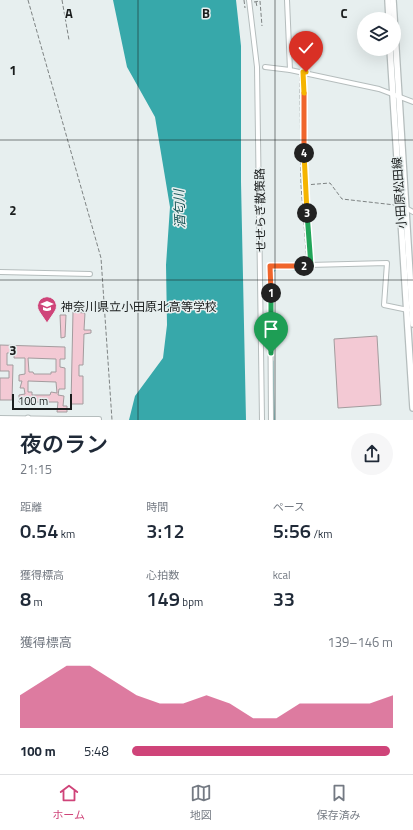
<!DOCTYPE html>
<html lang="ja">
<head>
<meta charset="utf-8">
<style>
  :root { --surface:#fff; --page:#f6f6f7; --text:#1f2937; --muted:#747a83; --line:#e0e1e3; --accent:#cf4479 }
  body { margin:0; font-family:"Titillium Web","Noto Sans JP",sans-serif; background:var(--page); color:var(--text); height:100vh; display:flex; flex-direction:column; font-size:15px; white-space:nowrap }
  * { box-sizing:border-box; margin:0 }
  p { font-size:13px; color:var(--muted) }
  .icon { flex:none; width:22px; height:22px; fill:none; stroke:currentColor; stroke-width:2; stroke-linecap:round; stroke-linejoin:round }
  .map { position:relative; height:420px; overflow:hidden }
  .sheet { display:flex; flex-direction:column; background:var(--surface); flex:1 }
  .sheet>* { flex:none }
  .fabs { position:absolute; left:357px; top:12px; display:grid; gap:8px }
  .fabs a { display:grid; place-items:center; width:44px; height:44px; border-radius:50%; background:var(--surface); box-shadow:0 4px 16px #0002; font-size:20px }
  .scale { position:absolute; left:12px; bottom:10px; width:60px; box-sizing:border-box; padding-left:4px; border:2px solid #1a1d1d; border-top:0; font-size:11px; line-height:14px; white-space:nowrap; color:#1a1d1d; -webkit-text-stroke:3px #e7efef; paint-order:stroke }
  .pin { position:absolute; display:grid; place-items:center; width:34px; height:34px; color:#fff; margin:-41px -17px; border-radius:50% 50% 50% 0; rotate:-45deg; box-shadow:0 0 4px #0007 }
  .pin .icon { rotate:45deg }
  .km { position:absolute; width:20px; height:20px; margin:-10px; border-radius:50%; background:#222; color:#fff; font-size:11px; line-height:20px; text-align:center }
  .round { display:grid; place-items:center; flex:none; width:42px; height:42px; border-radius:21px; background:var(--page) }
  .head { display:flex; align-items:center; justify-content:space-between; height:68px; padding:0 20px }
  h1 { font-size:22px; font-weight:600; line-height:30px }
  .stats { display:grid; grid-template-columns:repeat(3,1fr); gap:6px; height:68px; padding:4px 20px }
  .stats div { display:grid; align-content:center }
  .stats b { font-size:20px; font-weight:600 }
  .stats small { font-size:11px; font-weight:400 }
  .stats p { font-size:11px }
  .chart { height:112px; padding:8px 20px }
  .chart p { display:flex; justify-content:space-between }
  .chart svg { width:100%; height:72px; margin-top:4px; fill:var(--accent); opacity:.7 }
  ul { padding:0 20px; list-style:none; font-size:13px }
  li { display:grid; grid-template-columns:64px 48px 1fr; align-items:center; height:30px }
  li i { height:10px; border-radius:5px; background:var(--accent) }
  .tab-bar { display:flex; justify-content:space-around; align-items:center; height:56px; border-top:1px solid var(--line); background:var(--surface); font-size:11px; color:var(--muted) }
  .tab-bar a { display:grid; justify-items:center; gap:2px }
  .tab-bar .on { color:var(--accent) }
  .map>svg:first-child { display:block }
  .water { fill:#37a8aa }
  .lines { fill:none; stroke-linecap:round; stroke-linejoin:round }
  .stream { stroke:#37a8aa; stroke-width:1 }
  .building { fill:#f3c9d4; stroke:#a39c9e; fill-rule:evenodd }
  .minor-casing { stroke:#b5bdbd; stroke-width:6 }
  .tertiary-casing { stroke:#b5bdbd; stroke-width:7 }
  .secondary-casing { stroke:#b5bdbd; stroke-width:8 }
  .path { stroke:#7e8383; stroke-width:1; stroke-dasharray:4 2; stroke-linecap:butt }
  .minor { stroke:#fff; stroke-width:4 }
  .tertiary { stroke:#fff; stroke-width:5 }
  .secondary { stroke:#fff; stroke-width:5.5 }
  .split-1-casing { stroke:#fff; stroke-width:8 }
  .split-2-casing { stroke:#fff; stroke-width:8 }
  .split-3-casing { stroke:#fff; stroke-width:8 }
  .split-4-casing { stroke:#fff; stroke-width:8 }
  .split-5-casing { stroke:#fff; stroke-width:8 }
  .split-6-casing { stroke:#fff; stroke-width:8 }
  .split-1 { stroke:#22a559; stroke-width:5 }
  .split-2 { stroke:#f0652b; stroke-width:5 }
  .split-3 { stroke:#22a559; stroke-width:5 }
  .split-4 { stroke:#f5b400; stroke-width:5 }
  .split-5 { stroke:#f0652b; stroke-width:5 }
  .split-6 { stroke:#f5b400; stroke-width:5 }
  .grid { fill:none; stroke:#1a1d1d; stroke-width:1; stroke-opacity:0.55 }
  .labels { text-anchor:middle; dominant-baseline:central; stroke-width:3; stroke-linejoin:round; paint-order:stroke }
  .street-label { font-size:12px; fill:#1a1d1d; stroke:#e7efef }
  .poi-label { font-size:12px; fill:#1a1d1d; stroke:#e7efef; text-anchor:start }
  .water-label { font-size:13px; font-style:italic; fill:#195758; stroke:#e7efef }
  .grid-label { font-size:13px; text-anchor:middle; font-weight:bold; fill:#1a1d1d; stroke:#e7efef; stroke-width:3; stroke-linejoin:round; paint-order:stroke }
</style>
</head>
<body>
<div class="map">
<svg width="413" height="420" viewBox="0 0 413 420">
  <rect width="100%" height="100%" fill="#e7efef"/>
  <polygon class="water" points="113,0 236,0 241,46 241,182 246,420 129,420 135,396 163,358 167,325 166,265 170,207 155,117 127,67"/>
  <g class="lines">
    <g class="stream">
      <polyline points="302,75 302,183 309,264"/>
      <polyline points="272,274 276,269 305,270"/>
      <polyline points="273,361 274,420"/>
    </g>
  </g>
  <g class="building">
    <polygon points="73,312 85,313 84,330 91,330 91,333 84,334 83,365 79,365 79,376 83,376 83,404 71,404"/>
    <polygon points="60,315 66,315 65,337 61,338"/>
    <polygon points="377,336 381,405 338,408 334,339"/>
    <path d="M 0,345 L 65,347 L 65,359 L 60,359 L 60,367 L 65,368 L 65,389 L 59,389 L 58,395 L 64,396 L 63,406 L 67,406 L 67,412 L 57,412 L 58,402 L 19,402 L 19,395 L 25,394 L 24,388 L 20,388 L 22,381 L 19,381 L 19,375 L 25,374 L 25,358 L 14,358 L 14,353 L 7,353 L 7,365 L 13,365 L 12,400 L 0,400 L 0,378 L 9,378 L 9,371 L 0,371 ZM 28,358 L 56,359 L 56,372 L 51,372 L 51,374 L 34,374 L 33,372 L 29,372 ZM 28,381 L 56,382 L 57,393 L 51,392 L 50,395 L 32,395 L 32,392 L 28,392 Z"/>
  </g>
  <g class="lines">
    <defs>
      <g id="minor">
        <polyline points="249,0 257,67 262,420"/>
        <polyline points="287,0 290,70 379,89 413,102"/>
        <polyline points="265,67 290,70"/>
        <polyline points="406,208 413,212"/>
        <polyline points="0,272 90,274"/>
        <polyline points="0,418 66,419 66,420"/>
        <polyline points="66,419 99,419"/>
        <polyline points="271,420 270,266 387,263 384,305 408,310"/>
      </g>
      <polyline id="tertiary" points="28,420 28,418"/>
      <g id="secondary">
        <polyline points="388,0 389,19"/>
        <polyline points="393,0 413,324"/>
        <polyline points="390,49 413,408"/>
      </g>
    </defs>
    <use href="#minor" class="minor-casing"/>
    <use href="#tertiary" class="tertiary-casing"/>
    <use href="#secondary" class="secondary-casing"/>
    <g class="path">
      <polyline points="28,0 101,258 112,420"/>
      <polyline points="62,0 69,40"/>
      <polyline points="244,0 245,8"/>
      <polyline points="254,2 260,1 262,26"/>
      <polyline points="256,2 257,7"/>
      <polyline points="300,77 301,185 307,262"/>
      <polyline points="303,77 304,185 311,262"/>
      <polyline points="305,185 330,183 342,199 395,205"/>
    </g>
    <use href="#minor" class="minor"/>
    <use href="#tertiary" class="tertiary"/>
    <use href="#secondary" class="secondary"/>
  </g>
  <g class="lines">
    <defs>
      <polyline id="split-1" points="271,293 271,353"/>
      <polyline id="split-2" points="271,293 270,266 304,266"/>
      <polyline id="split-3" points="304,266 311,266 307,213"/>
      <polyline id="split-4" points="304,153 307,213"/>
      <polyline id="split-5" points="304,93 304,153"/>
      <polyline id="split-6" points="304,93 303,72 306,72"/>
    </defs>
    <use href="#split-1" class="split-1-casing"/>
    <use href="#split-2" class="split-2-casing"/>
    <use href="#split-3" class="split-3-casing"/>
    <use href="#split-4" class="split-4-casing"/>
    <use href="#split-5" class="split-5-casing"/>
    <use href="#split-6" class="split-6-casing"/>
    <use href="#split-1" class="split-1"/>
    <use href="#split-2" class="split-2"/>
    <use href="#split-3" class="split-3"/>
    <use href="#split-4" class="split-4"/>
    <use href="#split-5" class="split-5"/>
    <use href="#split-6" class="split-6"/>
  </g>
  <path class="grid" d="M 138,0 L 138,420M 275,0 L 275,420M 0,140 L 413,140M 0,280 L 413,280"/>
  <defs>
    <symbol id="school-pin" viewBox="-11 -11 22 30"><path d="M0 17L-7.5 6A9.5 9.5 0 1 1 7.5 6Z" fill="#cf4479" stroke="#e7efef"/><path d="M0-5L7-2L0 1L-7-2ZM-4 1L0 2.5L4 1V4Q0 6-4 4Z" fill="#fff"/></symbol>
  </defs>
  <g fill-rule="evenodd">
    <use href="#school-pin" x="36" y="295" width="22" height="30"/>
  </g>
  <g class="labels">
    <g class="street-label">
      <text transform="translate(399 193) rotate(-94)">小田原松田線</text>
      <text transform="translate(260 210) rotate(-91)">せせらぎ散策路</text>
    </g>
    <g class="poi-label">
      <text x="61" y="306">神奈川県立小田原北高等学校</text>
    </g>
    <g class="water-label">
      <text transform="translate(179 209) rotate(-92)">酒匂川</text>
    </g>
  </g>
  <g class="grid-label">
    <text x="69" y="18">A</text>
    <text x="206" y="18">B</text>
    <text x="344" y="18">C</text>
    <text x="13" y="75">1</text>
    <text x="13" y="215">2</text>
    <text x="13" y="355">3</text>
  </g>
</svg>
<div class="fabs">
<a><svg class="icon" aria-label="layers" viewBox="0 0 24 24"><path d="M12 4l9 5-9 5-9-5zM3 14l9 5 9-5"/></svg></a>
</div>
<div class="scale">100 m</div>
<div class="pin" style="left:271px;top:353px;background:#1e9e55"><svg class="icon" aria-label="arrive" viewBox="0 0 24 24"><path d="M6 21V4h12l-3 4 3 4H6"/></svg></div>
<div class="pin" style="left:306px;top:72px;background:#d93025"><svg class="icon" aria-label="check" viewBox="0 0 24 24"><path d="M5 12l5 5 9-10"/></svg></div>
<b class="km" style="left:271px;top:293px">1</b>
<b class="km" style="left:304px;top:266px">2</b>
<b class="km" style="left:307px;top:213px">3</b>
<b class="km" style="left:304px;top:153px">4</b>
</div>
<section class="sheet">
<div class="head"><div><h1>夜のラン</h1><p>21:15</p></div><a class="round"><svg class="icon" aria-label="share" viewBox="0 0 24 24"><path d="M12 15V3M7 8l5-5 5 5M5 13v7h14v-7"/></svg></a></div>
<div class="stats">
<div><p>距離</p><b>0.54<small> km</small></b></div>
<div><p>時間</p><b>3:12</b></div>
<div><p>ペース</p><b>5:56<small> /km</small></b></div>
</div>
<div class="stats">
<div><p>獲得標高</p><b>8<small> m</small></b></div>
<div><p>心拍数</p><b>149<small> bpm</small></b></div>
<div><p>kcal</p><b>33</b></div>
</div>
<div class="chart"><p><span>獲得標高</span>139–146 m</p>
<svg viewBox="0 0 160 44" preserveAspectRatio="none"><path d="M0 44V24L10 15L20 6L30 6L40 15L50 24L60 29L70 29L80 24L90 29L100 38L110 38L120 29L130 29L140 29L150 29L160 24V44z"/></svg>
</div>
<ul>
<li><b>100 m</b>5:48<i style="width:99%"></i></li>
</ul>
</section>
<nav class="tab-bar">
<a class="on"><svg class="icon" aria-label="home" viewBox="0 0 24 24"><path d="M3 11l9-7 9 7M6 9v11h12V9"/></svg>ホーム</a>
<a><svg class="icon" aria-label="map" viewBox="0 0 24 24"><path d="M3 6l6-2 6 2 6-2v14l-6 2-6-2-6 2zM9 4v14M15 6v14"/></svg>地図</a>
<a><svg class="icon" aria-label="saved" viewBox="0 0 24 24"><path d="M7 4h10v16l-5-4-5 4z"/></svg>保存済み</a>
</nav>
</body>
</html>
